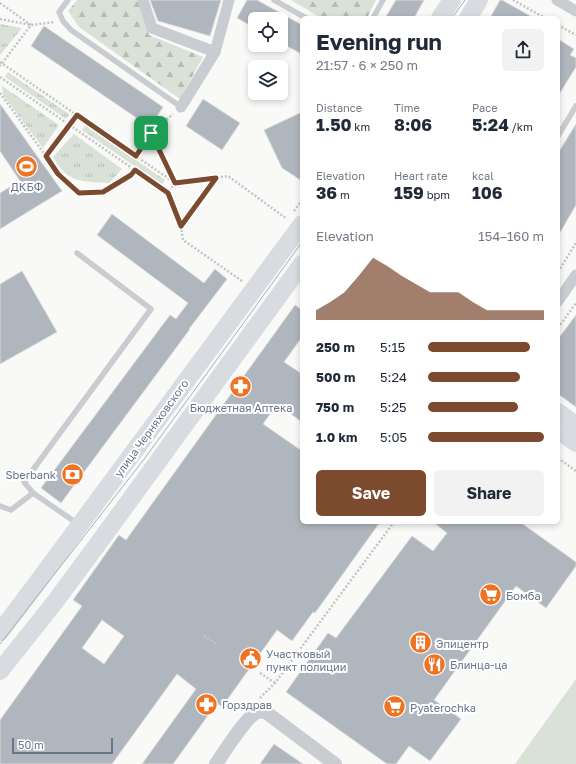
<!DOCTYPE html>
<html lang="en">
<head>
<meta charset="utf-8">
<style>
  :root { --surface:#fff; --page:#f2f2f3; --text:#1f2937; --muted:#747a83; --accent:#7c4a2e }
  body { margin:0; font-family:"Golos Text",sans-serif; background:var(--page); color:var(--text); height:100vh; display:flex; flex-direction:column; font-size:15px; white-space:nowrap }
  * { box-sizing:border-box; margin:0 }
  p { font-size:13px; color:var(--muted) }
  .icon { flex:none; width:22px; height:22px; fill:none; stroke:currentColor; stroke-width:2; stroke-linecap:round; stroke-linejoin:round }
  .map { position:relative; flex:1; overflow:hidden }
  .sheet { position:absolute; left:300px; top:16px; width:260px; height:508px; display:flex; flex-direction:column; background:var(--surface); border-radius:6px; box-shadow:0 2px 6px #0003 }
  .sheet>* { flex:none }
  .buttons { position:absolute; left:248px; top:12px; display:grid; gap:8px }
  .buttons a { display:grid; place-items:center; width:40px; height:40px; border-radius:6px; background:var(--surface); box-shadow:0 2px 6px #0003; font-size:20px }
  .scale { position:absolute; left:12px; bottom:10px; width:101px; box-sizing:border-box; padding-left:4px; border:2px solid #67748a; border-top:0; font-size:11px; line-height:14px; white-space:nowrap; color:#67748a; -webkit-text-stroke:3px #fff; paint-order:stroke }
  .pin { position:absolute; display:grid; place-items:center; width:34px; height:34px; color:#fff; margin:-17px; border-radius:8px; box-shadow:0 2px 6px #0006 }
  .round { display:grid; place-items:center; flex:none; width:42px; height:42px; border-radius:6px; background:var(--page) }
  .summary { display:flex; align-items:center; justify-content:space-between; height:68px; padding:0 16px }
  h1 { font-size:22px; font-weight:700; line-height:30px }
  .stats { display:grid; grid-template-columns:repeat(3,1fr); gap:6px; height:68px; padding:4px 16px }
  .stats div { display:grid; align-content:center }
  .stats b { font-size:17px; font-weight:700 }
  .stats small { font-size:11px; font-weight:400 }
  .stats p { font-size:11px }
  .chart { height:112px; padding:8px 16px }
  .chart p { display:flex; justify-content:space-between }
  .chart svg { width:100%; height:72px; margin-top:4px; fill:var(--accent); opacity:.7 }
  .cta { display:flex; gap:8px; margin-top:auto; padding:8px 16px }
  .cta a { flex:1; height:46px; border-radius:6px; background:var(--accent); color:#fff; font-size:16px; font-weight:700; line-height:46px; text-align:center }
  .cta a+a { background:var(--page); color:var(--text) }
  ul { padding:0 16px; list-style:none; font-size:13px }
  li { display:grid; grid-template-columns:64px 48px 1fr; align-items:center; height:30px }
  li i { height:10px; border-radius:5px; background:var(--accent) }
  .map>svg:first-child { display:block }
  .grass { fill:url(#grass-tufts) }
  .forest { fill:url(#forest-firs) }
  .green { fill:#dae2d8 }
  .building { fill:#b0b6be; stroke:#dbdbd9; fill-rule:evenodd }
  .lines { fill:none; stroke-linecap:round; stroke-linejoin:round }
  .path { stroke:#c3c4c7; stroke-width:2.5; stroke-dasharray:2 2; stroke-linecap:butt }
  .service { stroke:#c9ccd0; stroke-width:5.5 }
  .minor { stroke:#c9ccd0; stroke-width:11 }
  .tertiary { stroke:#c9ccd0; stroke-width:14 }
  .primary { stroke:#d8dbe0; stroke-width:18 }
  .tram { stroke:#a9adb5; stroke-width:1 }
  .route-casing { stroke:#fff; stroke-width:8 }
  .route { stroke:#7c4a2e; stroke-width:5 }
  .labels { text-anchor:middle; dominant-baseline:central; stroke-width:4; stroke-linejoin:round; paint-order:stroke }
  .poi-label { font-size:11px; fill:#67748a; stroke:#fff; text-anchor:start }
  .street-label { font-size:11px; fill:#67748a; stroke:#fff }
</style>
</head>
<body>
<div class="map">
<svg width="576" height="764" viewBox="0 0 576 764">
  <defs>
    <pattern id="grass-tufts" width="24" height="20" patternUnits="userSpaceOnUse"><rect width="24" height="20" fill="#dae2d8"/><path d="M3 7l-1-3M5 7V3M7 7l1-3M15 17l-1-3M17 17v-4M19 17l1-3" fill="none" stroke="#b5bcb5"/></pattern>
    <pattern id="forest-firs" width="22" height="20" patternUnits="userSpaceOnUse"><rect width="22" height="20" fill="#dae2d8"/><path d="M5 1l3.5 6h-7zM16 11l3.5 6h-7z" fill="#b5bcb5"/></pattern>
  </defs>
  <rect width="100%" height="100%" fill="#f9f9f7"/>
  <g class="grass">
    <polygon points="0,24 22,28 0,55"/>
    <polygon points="8,72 69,114 66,119 5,77"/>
    <polygon points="2,86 59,125 43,148 3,95"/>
    <polygon points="85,125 165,180 162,185 82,130"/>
    <path d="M 74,134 L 122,169 L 109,183 C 82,181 68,184 53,157 Z"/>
  </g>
  <g class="forest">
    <polygon points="77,0 138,0 149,35 203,57 180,99 79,27 68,11"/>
    <polygon points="291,0 376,0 367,18 321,18"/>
  </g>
  <polygon class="green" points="576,679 576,764 515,764"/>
  <g class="building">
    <polygon points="150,0 221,0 210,36 158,21"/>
    <polygon points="247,0 257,0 302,25 302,54 281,43 281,19 255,19 255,28 237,18"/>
    <polygon points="396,0 424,0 414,18 385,18"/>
    <polygon points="500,0 502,0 534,18 490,18"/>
    <polygon points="44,26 163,107 150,127 31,46"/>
    <polygon points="558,39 574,49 570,55 576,58 576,67 558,96"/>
    <polygon points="203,99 240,123 222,150 186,126"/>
    <polygon points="0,104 62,191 0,229 0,193 20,181 0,151"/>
    <polygon points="302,112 302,181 282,168 264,130"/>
    <polygon points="576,124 576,205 558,236 558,153"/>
    <polygon points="112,214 204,283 215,269 227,279 189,329 190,329 61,503 41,488 170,315 176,319 188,303 97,235"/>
    <polygon points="22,271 57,332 0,364 0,284"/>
    <path d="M 295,305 L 302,310 L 302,337 L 284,362 L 302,374 L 302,422 L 277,404 L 263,424 L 302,451 L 302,522 L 380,522 L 315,613 L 313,612 L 292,641 L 277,630 L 222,707 L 217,703 L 173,764 L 142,764 L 196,689 L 177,674 L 112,764 L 0,764 L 0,720 L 82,606 L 73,600 L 119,535 L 126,540 ZM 102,620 L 124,636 L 104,664 L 82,648 Z"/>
    <polygon points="576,315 576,407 558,394 558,339"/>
    <polygon points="433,522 520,522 576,562 576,566 546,608 516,586 434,700 461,719 430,761 409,746 396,764 387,764 286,692 328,633 336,638 412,536 433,551 447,533"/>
    <polygon points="274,744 303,764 260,764"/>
  </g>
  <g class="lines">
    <g class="path">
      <polyline points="513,0 545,18"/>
      <polyline points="0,3 31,25 0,66"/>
      <polyline points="0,19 31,25 55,22"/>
      <polyline points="558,25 576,35"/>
      <polyline points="0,62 175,183"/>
      <polyline points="0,77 168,193"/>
      <polyline points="0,93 59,174 79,193 103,192 131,175 135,170"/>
      <polyline points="151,133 175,183"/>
      <polyline points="46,156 77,115"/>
      <polyline points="136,156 151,133 173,114"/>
      <polyline points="294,211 302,200"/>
      <polyline points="181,226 216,178"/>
      <polyline points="558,272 576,243"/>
      <polyline points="242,281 183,240 181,226 168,193 175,183 228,176 287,219"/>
      <polyline points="558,328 576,303"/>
      <polyline points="558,458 576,471"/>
      <polyline points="204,636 218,645"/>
      <polyline points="260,673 275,683"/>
      <polyline points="260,698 275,683 394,522"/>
    </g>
    <g class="service">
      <polyline points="68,0 59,12 63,21 71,30 181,107"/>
      <polyline points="274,0 306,18"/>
      <polyline points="373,18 383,0"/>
      <polyline points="558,136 576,106"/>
      <polyline points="77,253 151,309 24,482 33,493 78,524"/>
      <polyline points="0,506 11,510 33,493"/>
    </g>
    <g class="minor">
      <polyline points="143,0 152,28 215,52"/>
      <polyline points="557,0 576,11"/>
      <polyline points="181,107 215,52 229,0"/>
      <polyline points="558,301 576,275"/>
    </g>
    <path class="tertiary" d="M 216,764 C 223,754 247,715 258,712 C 261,711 265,712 267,713 L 335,764"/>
    <g class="primary">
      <polyline points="440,18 452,0"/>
      <polyline points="468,18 479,0"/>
      <polyline points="558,412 576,425"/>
      <polyline points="558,430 576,443"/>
      <polyline points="0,632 34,587 302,224"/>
      <polyline points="0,671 55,602 100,541 302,264"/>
    </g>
    <g class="tram">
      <polyline points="452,18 465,0"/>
      <polyline points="0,644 145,458 245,321 302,242"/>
    </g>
  </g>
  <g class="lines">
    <defs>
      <polygon id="route" points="77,115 136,156 151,133 175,183 216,178 181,226 168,193 135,170 131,175 103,192 79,193 58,174 46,156"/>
    </defs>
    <use href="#route" class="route-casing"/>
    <use href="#route" class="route"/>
  </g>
  <defs>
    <symbol id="stadium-disc" viewBox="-11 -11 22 22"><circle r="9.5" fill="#ee7323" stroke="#fff"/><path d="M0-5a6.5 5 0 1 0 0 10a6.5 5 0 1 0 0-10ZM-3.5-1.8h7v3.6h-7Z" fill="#fff"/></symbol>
    <symbol id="pharmacy-disc" viewBox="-11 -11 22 22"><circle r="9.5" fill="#ee7323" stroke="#fff"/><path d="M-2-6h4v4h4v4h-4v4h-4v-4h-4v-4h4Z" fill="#fff"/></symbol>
    <symbol id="bank-disc" viewBox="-11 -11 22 22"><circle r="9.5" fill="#ee7323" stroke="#fff"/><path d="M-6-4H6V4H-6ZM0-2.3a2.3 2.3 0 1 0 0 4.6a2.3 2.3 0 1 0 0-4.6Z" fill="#fff"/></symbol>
    <symbol id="supermarket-disc" viewBox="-11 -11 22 22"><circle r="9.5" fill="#ee7323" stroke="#fff"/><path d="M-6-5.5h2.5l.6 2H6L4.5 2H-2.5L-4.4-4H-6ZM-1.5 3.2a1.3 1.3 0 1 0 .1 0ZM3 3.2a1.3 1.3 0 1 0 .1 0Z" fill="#fff"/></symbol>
    <symbol id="building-disc" viewBox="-11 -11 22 22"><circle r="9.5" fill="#ee7323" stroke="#fff"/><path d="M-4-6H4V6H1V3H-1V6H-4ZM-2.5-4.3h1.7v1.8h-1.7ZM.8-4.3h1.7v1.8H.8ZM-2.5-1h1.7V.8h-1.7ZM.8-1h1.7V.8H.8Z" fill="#fff"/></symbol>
    <symbol id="civic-disc" viewBox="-11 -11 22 22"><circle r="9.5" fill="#ee7323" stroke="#fff"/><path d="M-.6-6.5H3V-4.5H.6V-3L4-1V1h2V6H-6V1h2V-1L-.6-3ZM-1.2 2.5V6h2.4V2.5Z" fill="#fff"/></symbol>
    <symbol id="restaurant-disc" viewBox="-11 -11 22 22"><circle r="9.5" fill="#ee7323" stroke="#fff"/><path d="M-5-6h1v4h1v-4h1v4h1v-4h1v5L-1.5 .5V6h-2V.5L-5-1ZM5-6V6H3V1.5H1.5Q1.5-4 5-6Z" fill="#fff"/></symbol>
  </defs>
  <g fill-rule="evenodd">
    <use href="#stadium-disc" x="14" y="154" width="25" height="25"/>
    <use href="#pharmacy-disc" x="228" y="374" width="25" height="25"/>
    <use href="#bank-disc" x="60" y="462" width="25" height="25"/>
    <use href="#supermarket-disc" x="478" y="582" width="25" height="25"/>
    <use href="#building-disc" x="408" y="630" width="25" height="25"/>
    <use href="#civic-disc" x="238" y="646" width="25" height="25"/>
    <use href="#restaurant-disc" x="422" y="652" width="25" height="25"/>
    <use href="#pharmacy-disc" x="194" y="692" width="25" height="25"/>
    <use href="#supermarket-disc" x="382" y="694" width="25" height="25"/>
  </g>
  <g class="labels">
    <g class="poi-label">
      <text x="27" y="186" text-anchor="middle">ДКБФ</text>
      <text x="241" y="407" text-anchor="middle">Бюджетная Аптека</text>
      <text x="56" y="474" text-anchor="end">Sberbank</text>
      <text x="506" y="595">Бомба</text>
      <text x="436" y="643">Эпицентр</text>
      <text x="266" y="653">Участковый<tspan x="266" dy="13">пункт полиции</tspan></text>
      <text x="450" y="664">Блинца-ца</text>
      <text x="222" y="704">Горздрав</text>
      <text x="410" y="707">Pyaterochka</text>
    </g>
    <g class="street-label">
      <text transform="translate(151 428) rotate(-54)">улица Черняховского</text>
    </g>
  </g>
</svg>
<div class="buttons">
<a><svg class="icon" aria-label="locate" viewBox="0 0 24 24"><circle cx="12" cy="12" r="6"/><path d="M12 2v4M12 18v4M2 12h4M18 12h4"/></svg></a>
<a><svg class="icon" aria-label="layers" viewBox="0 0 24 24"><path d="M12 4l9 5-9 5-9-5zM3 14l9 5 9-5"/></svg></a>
</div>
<div class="scale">50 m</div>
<div class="pin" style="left:151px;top:133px;background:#1e9e55"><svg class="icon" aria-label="arrive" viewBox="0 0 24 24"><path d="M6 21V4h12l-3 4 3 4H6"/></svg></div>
<section class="sheet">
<div class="summary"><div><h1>Evening run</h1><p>21:57 · 6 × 250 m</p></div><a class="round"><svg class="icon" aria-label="share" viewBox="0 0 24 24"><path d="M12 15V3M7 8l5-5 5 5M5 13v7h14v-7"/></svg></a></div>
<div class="stats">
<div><p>Distance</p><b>1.50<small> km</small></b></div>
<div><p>Time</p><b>8:06</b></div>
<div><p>Pace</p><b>5:24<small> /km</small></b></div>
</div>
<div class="stats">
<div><p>Elevation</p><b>36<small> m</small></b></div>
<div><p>Heart rate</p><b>159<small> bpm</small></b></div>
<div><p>kcal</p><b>106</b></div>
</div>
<div class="chart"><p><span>Elevation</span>154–160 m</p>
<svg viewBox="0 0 160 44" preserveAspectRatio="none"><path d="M0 44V38L10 33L20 27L30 17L40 6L50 11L60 17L70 22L80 27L90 27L100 27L110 33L120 38L130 38L140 38L150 38L160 38V44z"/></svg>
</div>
<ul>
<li><b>250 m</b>5:15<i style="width:88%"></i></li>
<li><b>500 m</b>5:24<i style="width:79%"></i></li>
<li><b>750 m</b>5:25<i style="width:78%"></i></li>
<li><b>1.0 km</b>5:05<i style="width:100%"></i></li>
</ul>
<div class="cta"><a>Save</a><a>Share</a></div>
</section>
</div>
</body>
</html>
